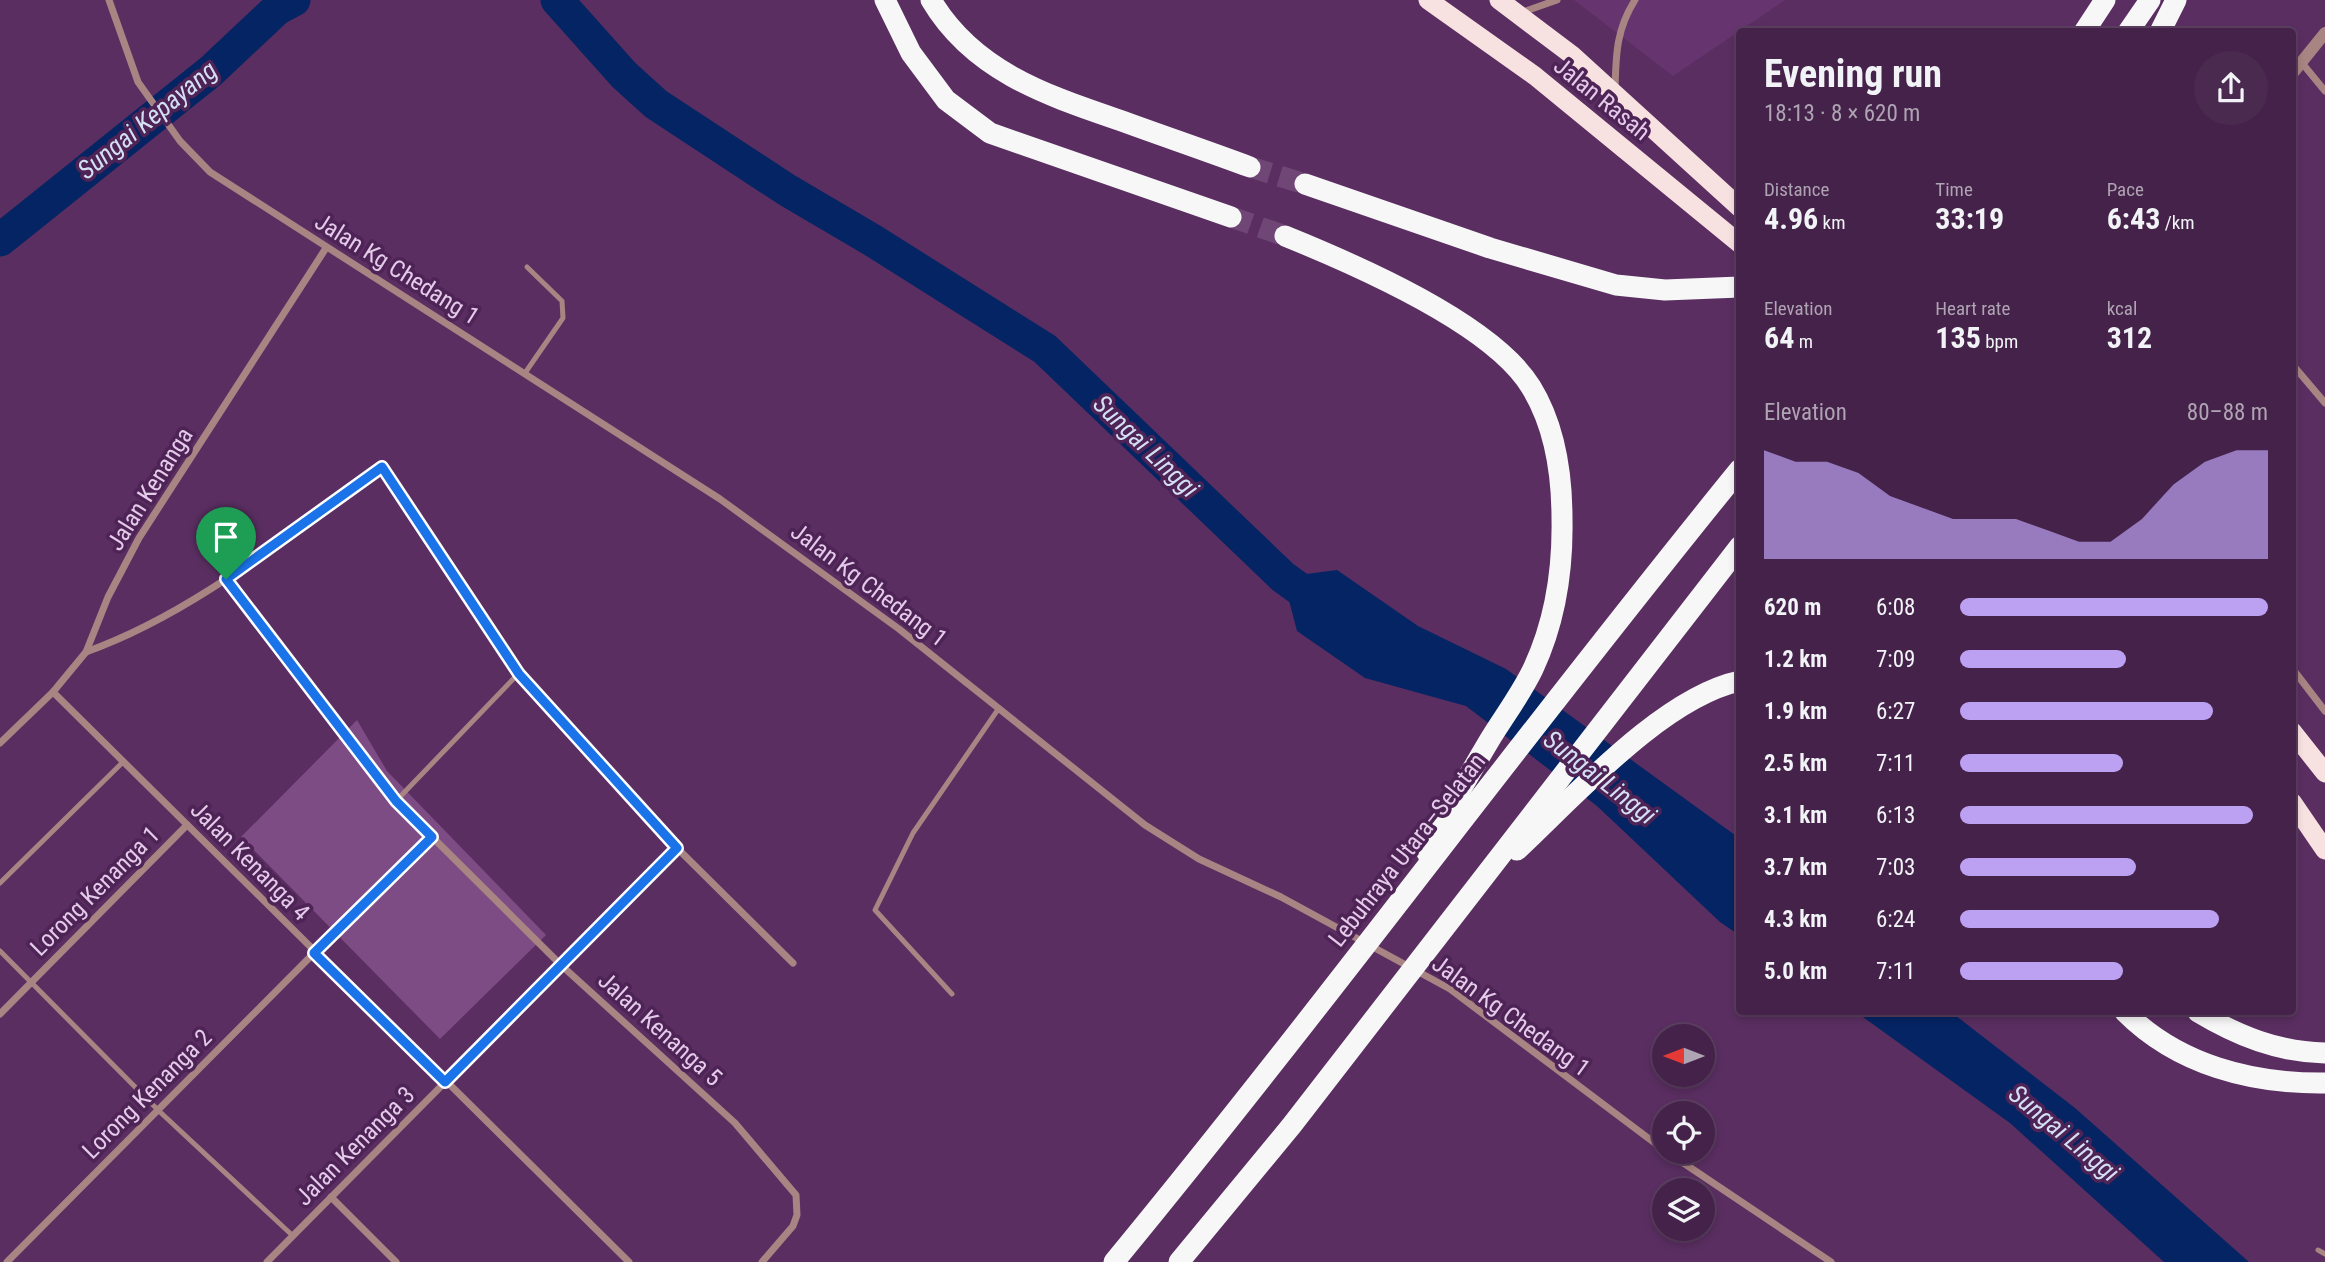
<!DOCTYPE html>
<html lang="en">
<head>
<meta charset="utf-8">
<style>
  :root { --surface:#442249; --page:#4b2a50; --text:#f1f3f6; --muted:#afa4b4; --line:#5c3f61; --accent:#bca0f2 }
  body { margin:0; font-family:"Roboto Condensed",sans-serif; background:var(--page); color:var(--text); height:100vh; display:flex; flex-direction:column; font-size:26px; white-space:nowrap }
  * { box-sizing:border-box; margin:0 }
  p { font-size:23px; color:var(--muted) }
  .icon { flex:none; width:38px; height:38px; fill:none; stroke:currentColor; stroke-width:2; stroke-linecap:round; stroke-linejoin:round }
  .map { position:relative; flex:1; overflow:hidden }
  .drawer { position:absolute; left:1736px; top:28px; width:560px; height:987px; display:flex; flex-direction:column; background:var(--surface); border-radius:7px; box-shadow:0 4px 10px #0003,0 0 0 2px var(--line) }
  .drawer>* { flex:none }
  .needle { width:46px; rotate:270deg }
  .buttons { position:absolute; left:1652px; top:1024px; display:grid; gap:14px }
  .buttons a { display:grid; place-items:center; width:63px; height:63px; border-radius:50%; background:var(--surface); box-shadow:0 4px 10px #0003,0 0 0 2px var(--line); font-size:35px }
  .pin { position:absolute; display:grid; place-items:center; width:60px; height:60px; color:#fff; margin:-72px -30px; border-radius:50% 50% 50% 0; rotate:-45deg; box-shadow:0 0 7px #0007 }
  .pin .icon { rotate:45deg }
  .round { display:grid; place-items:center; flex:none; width:74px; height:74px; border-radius:37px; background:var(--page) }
  .head { display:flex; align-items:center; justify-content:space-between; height:119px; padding:0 28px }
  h1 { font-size:38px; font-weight:700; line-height:52px }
  .stats { display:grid; grid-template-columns:repeat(3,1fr); gap:10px; height:119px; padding:7px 28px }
  .stats div { display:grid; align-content:center }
  .stats b { font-size:30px; font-weight:700 }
  .stats small { font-size:19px; font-weight:400 }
  .stats p { font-size:19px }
  .chart { height:196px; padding:14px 28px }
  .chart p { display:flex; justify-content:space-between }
  .chart svg { width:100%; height:126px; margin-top:7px; fill:var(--accent); opacity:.7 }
  ul { padding:0 28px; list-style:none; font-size:23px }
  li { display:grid; grid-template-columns:112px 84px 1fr; align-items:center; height:52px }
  li i { height:18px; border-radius:9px; background:var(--accent) }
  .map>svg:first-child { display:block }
  .built { fill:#66356f }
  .green { fill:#7d4c85 }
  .water { fill:#042463 }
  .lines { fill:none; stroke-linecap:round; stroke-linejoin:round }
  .river { stroke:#042463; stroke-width:33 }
  .motorway-tunnel { stroke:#6f4676; stroke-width:21; stroke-dasharray:21 10; stroke-linecap:butt }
  .service { stroke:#a88482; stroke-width:5 }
  .minor { stroke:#a88482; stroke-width:7 }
  .tertiary { stroke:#a88482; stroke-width:12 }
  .trunk { stroke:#f8e2e1; stroke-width:19 }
  .motorway { stroke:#f7f7f7; stroke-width:21 }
  .route-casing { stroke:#fff; stroke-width:14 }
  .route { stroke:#1a73e8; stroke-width:9 }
  .labels { text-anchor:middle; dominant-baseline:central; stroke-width:7; stroke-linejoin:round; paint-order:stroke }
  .street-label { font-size:24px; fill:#e5cbea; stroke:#4e2356 }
  .water-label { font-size:26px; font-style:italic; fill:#d4dff3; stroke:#4e2356 }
</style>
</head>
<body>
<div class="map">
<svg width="2325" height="1262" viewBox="0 0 2325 1262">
  <rect width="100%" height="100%" fill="#5a2e61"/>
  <polygon class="built" points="1574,0 1785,0 1673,76"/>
  <polygon class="green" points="357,720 387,771 546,935 440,1039 241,837"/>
  <g class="water">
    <polygon points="1337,570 1418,626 1506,669 1739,838 1739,935 1720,922 1597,806 1466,706 1365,678 1297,631 1283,577"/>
    <polygon points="1856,1012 1951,1012 2075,1108 2249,1262 2164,1262 2010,1123"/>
  </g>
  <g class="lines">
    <g class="river">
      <polyline points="557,0 624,75 656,104 787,190 872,240 1045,349 1283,577 1319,603"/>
      <polyline points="0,240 211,71 277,9 294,0"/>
    </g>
    <g class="motorway-tunnel">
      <polyline points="1250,167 1305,184"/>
      <polyline points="1231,217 1285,236"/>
    </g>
    <g class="service">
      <polyline points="525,373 563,318 562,301 527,267"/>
      <polyline points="396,801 518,674"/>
      <polyline points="0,883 124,761"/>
      <polyline points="0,951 159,1111 293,1236"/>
      <polyline points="314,953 432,837"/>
      <polyline points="952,994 875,910 913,833 999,708"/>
      <polyline points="2318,1250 2325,1254"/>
    </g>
    <g class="minor">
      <polyline points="109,0 138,82 180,141 210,172 720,499 899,629 1145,825 1199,859 1281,897 1450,989 1664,1150"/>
      <polyline points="1520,13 1557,0"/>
      <polyline points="2302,63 2325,91"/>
      <path d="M 1615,89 C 1616,55 1616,30 1635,0"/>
      <polyline points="2292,364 2325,403"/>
      <polyline points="226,579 396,801 561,965 735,1123 796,1195 797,1215 793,1226 762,1262"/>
      <path d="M 86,652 C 195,613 288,534 382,467 L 518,674 L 677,848 L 793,963"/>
      <polyline points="2292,668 2325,711"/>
      <polyline points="53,692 629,1262"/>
      <polyline points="0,743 53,692 86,652 108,597 139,538 326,248"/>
      <polyline points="0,1014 187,825"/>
      <polyline points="1667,1152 1831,1262"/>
      <polyline points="331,1197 396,1262"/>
      <polyline points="7,1262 314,953"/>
      <polyline points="267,1262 677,848"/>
    </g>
    <polyline class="tertiary" points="2292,74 2325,33"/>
    <g class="trunk">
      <polyline points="1428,0 1535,76 1740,244"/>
      <polyline points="1499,0 1572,55 1740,208"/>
      <polyline points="2292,731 2325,773"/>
      <polyline points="2292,802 2325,850"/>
    </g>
    <g class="motorway">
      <polyline points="885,0 911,53 946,100 990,133 1231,217"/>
      <path d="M 931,0 C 973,71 1046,95 1119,120 C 1163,136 1207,151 1250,167"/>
      <polyline points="2084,32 2105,0"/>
      <polyline points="2128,32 2150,0"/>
      <polyline points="2160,32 2176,0"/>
      <polyline points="1305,184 1490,248 1616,285 1665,290 1740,287"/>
      <path d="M 1285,236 C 1354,264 1492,323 1531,387 C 1555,426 1562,474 1562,519 C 1563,571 1555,622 1533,669 C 1521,694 1503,718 1489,741 C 1467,778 1446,815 1427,853"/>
      <path d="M 1517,850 C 1574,797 1663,697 1740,681"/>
      <path d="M 2125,1012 C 2178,1065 2252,1084 2325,1083"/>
      <path d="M 2198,1012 C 2238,1036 2278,1052 2325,1053"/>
      <path d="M 1114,1262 C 1328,1002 1527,730 1740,469"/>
      <polyline points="1179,1262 1292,1125 1740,546"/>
    </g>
  </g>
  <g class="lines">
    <defs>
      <polygon id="route" points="382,467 519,674 677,848 445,1082 314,953 432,837 396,801 226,579"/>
    </defs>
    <use href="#route" class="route-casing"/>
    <use href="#route" class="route"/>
  </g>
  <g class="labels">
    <g class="street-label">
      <text transform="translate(1602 99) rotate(39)">Jalan Rasah</text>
      <text transform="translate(397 269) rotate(32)">Jalan Kg Chedang 1</text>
      <text transform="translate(150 489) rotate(-58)">Jalan Kenanga</text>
      <text transform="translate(869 585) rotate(37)">Jalan Kg Chedang 1</text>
      <text transform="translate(1407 850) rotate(-52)">Lebuhraya Utara–Selatan</text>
      <text transform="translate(250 861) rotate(45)">Jalan Kenanga 4</text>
      <text transform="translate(95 891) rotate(-45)">Lorong Kenanga 1</text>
      <text transform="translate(1511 1016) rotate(36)">Jalan Kg Chedang 1</text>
      <text transform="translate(660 1029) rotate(42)">Jalan Kenanga 5</text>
      <text transform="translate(147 1094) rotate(-45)">Lorong Kenanga 2</text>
      <text transform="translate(355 1146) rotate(-45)">Jalan Kenanga 3</text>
    </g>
    <g class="water-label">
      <text transform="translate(147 120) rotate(-39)">Sungai Kepayang</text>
      <text transform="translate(1146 446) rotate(44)">Sungai Linggi</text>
      <text transform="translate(1600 777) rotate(38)">Sungai Linggi</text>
      <text transform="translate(2064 1133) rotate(40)">Sungai Linggi</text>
    </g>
  </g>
</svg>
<div class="buttons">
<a><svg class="needle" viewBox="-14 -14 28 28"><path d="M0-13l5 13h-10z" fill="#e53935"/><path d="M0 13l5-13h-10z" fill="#afa4b4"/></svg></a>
<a><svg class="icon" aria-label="locate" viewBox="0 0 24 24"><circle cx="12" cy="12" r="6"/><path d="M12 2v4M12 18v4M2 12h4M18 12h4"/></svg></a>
<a><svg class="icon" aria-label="layers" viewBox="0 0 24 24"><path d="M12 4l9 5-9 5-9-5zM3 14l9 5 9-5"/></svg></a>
</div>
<div class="pin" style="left:226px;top:579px;background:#1e9e55"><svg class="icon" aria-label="arrive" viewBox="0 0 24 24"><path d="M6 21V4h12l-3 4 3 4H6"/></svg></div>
<section class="drawer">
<div class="head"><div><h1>Evening run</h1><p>18:13 · 8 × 620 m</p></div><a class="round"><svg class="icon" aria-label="share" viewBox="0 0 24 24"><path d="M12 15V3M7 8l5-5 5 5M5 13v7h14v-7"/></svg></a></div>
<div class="stats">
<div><p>Distance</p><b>4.96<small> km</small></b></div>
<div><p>Time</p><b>33:19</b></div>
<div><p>Pace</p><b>6:43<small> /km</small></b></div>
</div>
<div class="stats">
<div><p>Elevation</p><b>64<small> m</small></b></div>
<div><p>Heart rate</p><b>135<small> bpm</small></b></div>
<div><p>kcal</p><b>312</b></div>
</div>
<div class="chart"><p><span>Elevation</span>80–88 m</p>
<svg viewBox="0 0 160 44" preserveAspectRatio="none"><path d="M0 44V6L10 10L20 10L30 14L40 22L50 26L60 30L70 30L80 30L90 34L100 38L110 38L120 30L130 18L140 10L150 6L160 6V44z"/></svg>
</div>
<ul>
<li><b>620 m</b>6:08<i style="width:100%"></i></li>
<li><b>1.2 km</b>7:09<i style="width:54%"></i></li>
<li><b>1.9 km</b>6:27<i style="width:82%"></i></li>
<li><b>2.5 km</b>7:11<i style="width:53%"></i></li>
<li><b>3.1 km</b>6:13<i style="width:95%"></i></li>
<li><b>3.7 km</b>7:03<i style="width:57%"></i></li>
<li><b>4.3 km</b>6:24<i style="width:84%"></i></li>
<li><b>5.0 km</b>7:11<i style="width:53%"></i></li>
</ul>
</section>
</div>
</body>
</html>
